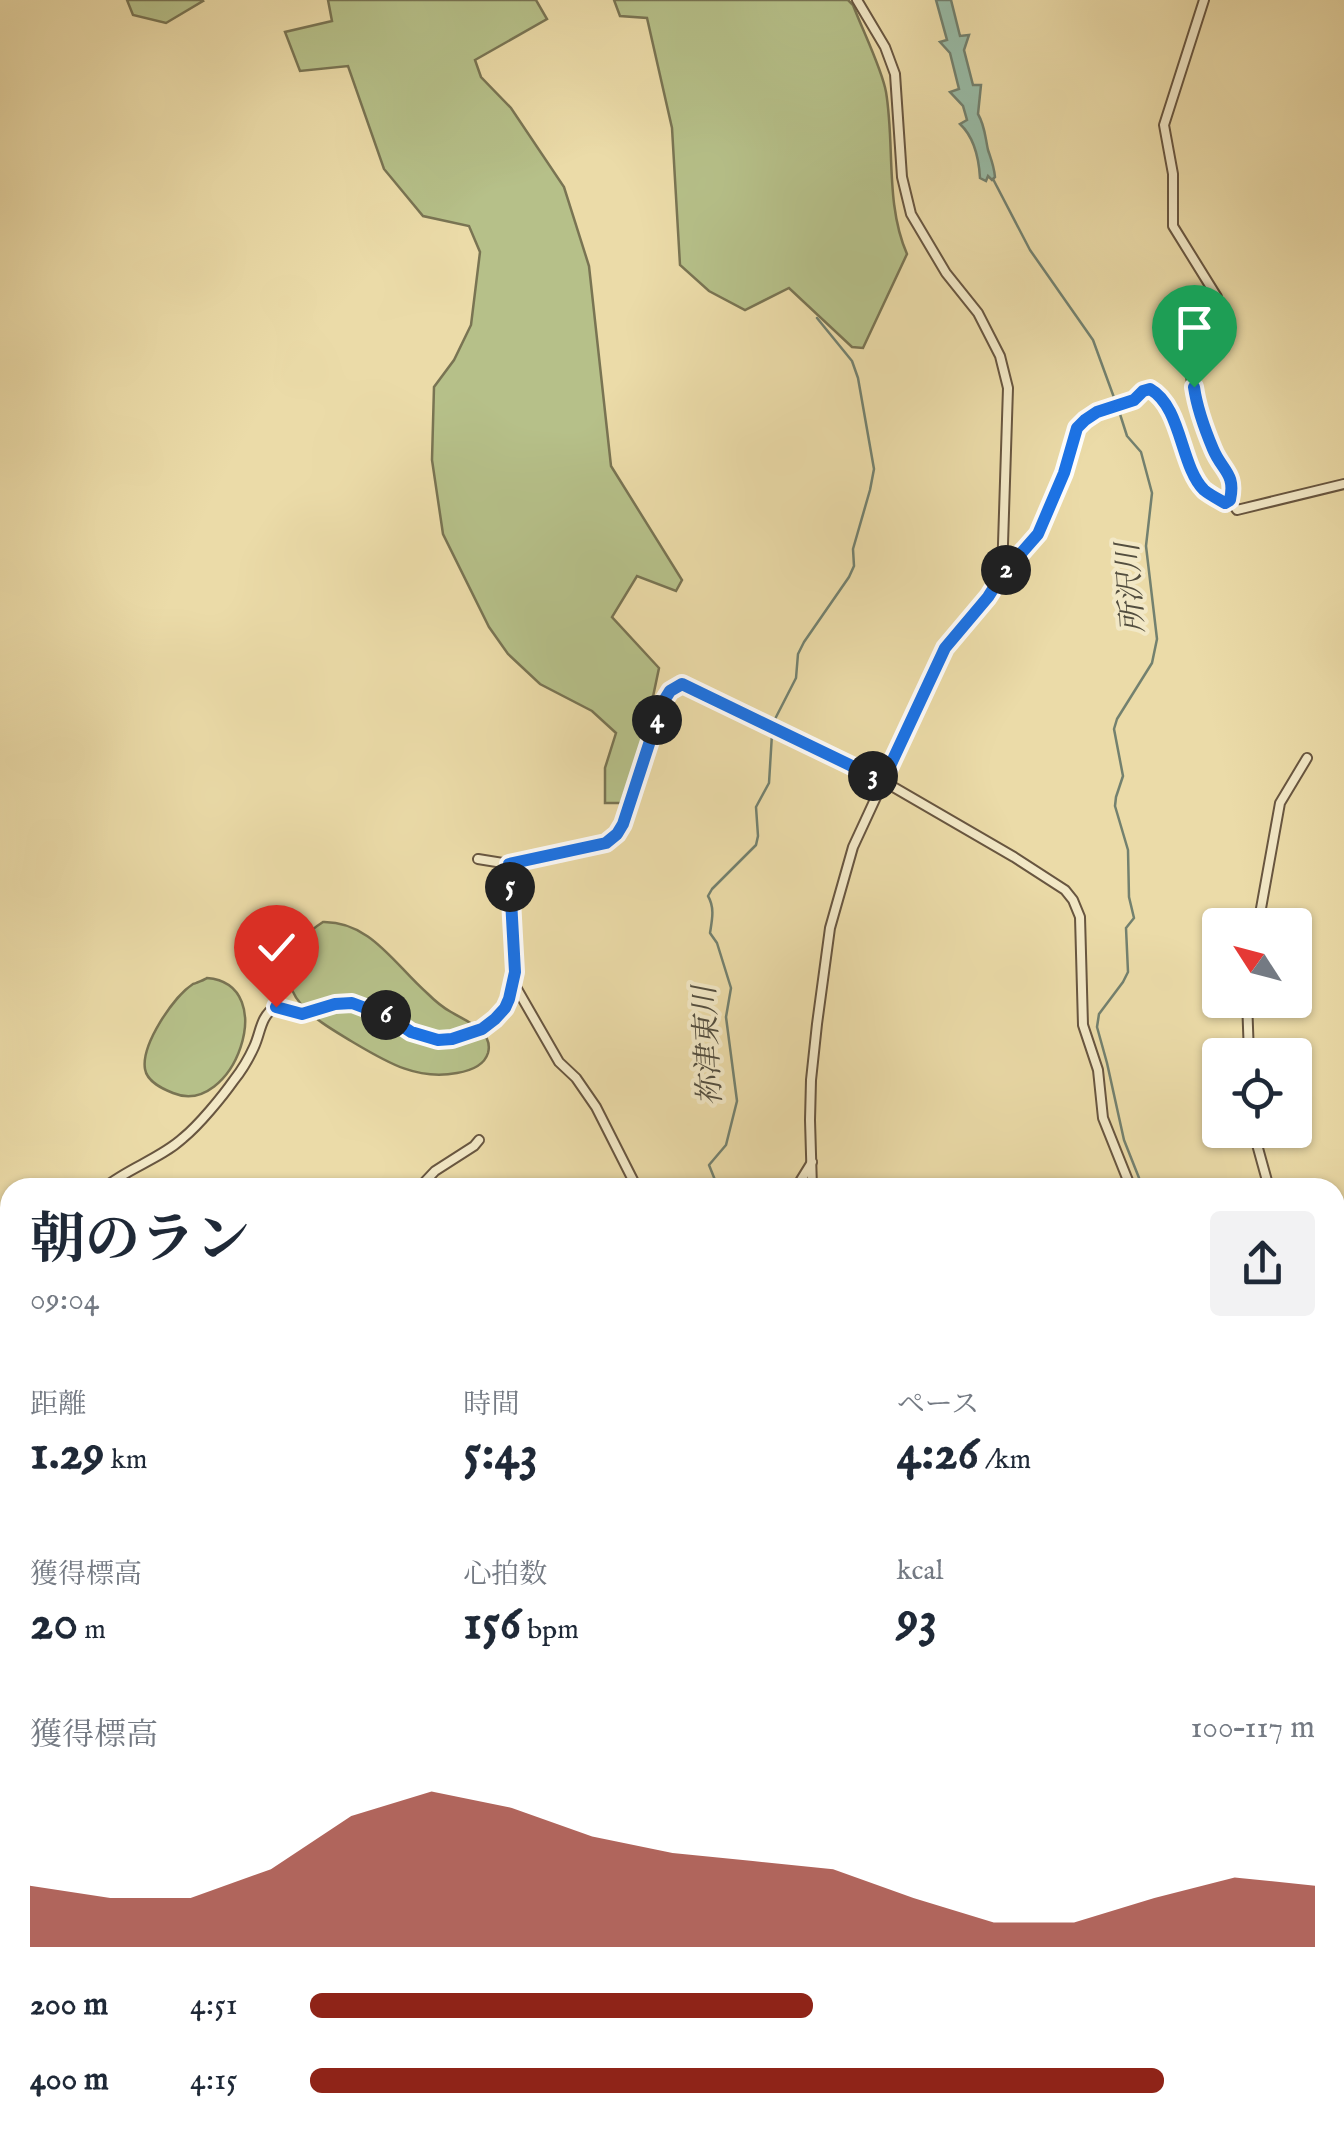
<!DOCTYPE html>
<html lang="ja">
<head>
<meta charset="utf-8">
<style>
  :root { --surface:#fff; --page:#f2f2f3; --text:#1f2937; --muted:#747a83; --accent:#8f2418 }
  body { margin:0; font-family:"IM FELL English","Noto Serif JP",serif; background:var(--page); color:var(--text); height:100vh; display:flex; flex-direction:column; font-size:38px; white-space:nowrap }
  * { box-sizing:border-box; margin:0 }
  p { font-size:32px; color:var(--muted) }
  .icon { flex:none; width:55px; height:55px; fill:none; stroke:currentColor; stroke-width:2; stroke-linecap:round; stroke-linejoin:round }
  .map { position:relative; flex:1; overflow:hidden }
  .sheet { position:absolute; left:0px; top:1178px; width:1345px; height:962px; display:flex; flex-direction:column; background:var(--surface); border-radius:30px 30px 0 0; box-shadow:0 2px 8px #0004 }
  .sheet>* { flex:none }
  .needle { width:65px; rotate:306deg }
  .tools { position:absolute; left:1202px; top:908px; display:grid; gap:20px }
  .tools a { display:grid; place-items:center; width:110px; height:110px; border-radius:10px; background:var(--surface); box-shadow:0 2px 8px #0004; font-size:50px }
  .pin { position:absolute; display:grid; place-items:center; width:85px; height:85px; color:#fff; margin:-102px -42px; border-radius:50% 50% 50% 0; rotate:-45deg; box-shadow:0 0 10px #0007 }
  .pin .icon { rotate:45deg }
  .km { position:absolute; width:50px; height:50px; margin:-25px; border-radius:50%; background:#222; color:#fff; font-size:28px; line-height:50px; text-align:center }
  .round { display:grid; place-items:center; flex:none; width:105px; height:105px; border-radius:10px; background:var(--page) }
  .head { display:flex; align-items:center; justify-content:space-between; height:170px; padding:0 30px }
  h1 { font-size:55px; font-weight:700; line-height:75px }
  .figures { display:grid; grid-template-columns:repeat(3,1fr); gap:15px; height:170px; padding:10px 30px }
  .figures div { display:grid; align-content:center }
  .figures b { font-size:50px; font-weight:700 }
  .figures small { font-size:28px; font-weight:400 }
  .figures p { font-size:28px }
  .chart { height:280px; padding:20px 30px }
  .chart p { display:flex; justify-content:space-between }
  .chart svg { width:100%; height:180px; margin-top:10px; fill:var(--accent); opacity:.7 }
  ul { padding:0 30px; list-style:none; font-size:32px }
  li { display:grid; grid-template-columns:160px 120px 1fr; align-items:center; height:75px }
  li i { height:25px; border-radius:12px; background:var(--accent) }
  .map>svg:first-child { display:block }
  .green { fill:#b6c089; stroke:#797453; stroke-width:2.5 }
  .water { fill:#98bba6; stroke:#73816f; stroke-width:2.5 }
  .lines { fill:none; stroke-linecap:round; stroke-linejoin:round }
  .stream { stroke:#73816f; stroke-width:2.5 }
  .street-casing { stroke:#685640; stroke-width:12 }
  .secondary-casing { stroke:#3c291d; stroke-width:16 }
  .primary-casing { stroke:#3c291d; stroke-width:18 }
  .highway-casing { stroke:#3c291d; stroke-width:19 }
  .street { stroke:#f2e8c6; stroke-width:8 }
  .secondary { stroke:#f2e8c6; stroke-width:11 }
  .primary { stroke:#ebdba8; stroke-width:12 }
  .highway { stroke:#ebdba8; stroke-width:14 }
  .route-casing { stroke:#fff; stroke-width:20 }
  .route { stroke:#1a73e8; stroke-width:12 }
  .labels { text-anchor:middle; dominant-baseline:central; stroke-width:8; stroke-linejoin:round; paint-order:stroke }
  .water-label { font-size:30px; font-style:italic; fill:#534e3f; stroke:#f2e8c6 }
</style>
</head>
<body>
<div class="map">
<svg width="1344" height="2138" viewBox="0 0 1344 2138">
  <rect width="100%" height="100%" fill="#ebdba8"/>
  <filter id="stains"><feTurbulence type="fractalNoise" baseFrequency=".002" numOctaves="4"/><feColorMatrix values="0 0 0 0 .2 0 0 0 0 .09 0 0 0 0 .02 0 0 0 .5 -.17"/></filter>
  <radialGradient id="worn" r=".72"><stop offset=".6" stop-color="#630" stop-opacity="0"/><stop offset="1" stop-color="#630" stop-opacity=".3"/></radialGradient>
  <g class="green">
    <polygon points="127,0 202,0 203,1 166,23 133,15"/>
    <polygon points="328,0 536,0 547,19 475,60 481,77 511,108 564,187 589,266 611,466 682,580 676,591 637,576 612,617 659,668 646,730 621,803 605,803 605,768 616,733 592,711 540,684 508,654 489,627 443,534 432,460 434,387 454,360 471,325 480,252 469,226 423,216 384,169 348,66 300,71 285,32 332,21"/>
    <path d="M 614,0 L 848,0 L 853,5 C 862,29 882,69 886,92 C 895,145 885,204 907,254 L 863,348 L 852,347 L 789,288 L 745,310 L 709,291 L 680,265 L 672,128 L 647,18 L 620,16 Z"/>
    <path d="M 323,922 C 370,921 395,965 427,993 C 434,1000 442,1007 451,1012 C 466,1021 494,1031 488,1053 C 484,1066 469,1071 457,1073 C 416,1081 385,1061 351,1041 C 320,1022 275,998 293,956 C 300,940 309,931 323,922 Z"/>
    <path d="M 207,978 C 282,984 233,1118 173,1093 C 163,1089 147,1082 145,1069 C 141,1045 173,997 193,984 C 194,984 206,979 207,978 Z"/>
  </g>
  <path class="water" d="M 936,0 L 951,0 L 960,36 L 969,35 L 964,50 L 973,85 L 981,85 L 978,114 C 985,126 985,136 988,150 C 991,159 994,166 995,177 L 992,180 L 988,176 L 986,181 L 980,178 C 979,160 975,138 960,124 L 967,120 L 963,106 L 950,92 L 959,89 L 950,53 L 940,42 L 947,40 Z"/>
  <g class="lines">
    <g class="stream">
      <polyline points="993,179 1030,250 1093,340 1116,403"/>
      <polyline points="1119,411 1127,436 1141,452 1152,493 1146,546 1157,639 1152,663 1117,719 1114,729 1123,776 1116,797 1115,806 1128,850 1129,897 1134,918 1126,928 1128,972 1123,982 1099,1014 1097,1027 1107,1063 1124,1140 1143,1188"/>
      <polyline points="774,721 796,678 798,654 804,642 849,577 854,566 853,549 870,490 874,469 858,378 852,361 817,318"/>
      <path d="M 724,1188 L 715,1180 L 709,1165 L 726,1145 L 737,1101 L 726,1017 L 731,988 L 717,943 L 710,933 C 712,920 715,908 708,896 L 712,889 L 756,845 L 758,836 L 756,807 L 769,783 L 772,734"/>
      <polyline points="0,1327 10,1346"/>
      <polyline points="1335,1911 1344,1932"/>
      <polyline points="473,2138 474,2130"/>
      <polyline points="665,2138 669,2130"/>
    </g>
    <defs>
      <g id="street">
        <polyline points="857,0 885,47 895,74 902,177 911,214 946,273 978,313 1000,356 1008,388 1002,575"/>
        <path d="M 1204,0 L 1164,125 L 1173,174 L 1173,226 L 1217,297 L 1217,306 C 1210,322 1193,348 1191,365 C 1188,383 1205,432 1213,450 C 1223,472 1237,471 1230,500"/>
        <polyline points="478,859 509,864 606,843 617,834 623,824 663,704 669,691 682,684 883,781 1014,857 1065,890 1073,900 1080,917 1083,1025 1098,1070 1103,1118 1131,1188"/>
        <polyline points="1258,925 1280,803 1307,758"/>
        <polyline points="513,982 559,1062 576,1078 596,1107 637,1188"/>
        <polyline points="1247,1000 1249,1055"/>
        <polyline points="1253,1130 1269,1188"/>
        <path d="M 104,1188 C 128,1168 160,1159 183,1138 C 199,1125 222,1097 234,1080 C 242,1070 249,1058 254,1047 C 261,1032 260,1017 275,1007 L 302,1013 L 335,1005 L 352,1003 L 387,1016 L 411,1032 L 438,1040 L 452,1039 L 481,1029 L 495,1019 L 505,1008 L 509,999 L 515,972 L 509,864"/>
        <polyline points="419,1188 435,1171 474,1146 479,1140"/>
        <polyline points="796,1188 812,1162"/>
        <path d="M 812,1188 L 810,1120 L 811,1080 L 817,1024 L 830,928 L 853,847 L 945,648 L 988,597 L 1002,575 L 1038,534 L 1064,473 L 1077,429 L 1085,419 L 1097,413 L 1134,400 L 1150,389 C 1182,407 1180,466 1204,490 C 1210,495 1218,499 1225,503 L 1230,500 L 1237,510 L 1344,484"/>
        <polyline points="0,1233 10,1251"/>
        <polyline points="1335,1345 1344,1343"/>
        <polyline points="0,1383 10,1380"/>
        <polyline points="0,1514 10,1554"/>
        <polyline points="1335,1592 1344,1590"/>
        <polyline points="0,1741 10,1740"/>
        <polyline points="540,2130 572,2138"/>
        <polyline points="675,2130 679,2138"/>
        <polyline points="486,2138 489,2130"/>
        <polyline points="724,2138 730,2130"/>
      </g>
      <g id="secondary">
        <polyline points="1335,1670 1344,1696"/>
        <polyline points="1210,2130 1212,2138"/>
        <polyline points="1031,2138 1032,2130"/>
      </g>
      <g id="primary">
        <polyline points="0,1844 10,1844"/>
        <polyline points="1335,1979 1344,1980"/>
        <polyline points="747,2138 748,2130"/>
      </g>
      <g id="highway">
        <polyline points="0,1986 10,1985"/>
        <polyline points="0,2031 10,2034"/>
        <polyline points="0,2046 10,2049"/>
        <polyline points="0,2102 10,2109"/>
        <polyline points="164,2130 169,2138"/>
        <polyline points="219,2130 259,2138"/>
        <polyline points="318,2130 353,2138"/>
        <polyline points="383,2130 421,2138"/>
        <polyline points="415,2130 446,2138"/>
      </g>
    </defs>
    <use href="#street" class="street-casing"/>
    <use href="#secondary" class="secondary-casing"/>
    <use href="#primary" class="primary-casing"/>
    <use href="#highway" class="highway-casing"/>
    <use href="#street" class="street"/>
    <use href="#secondary" class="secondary"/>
    <use href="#primary" class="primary"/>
    <use href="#highway" class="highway"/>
  </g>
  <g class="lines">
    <defs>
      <path id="route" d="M 276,1007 L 302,1014 L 335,1004 L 352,1003 L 387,1016 L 411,1032 L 438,1040 L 452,1039 L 482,1029 L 495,1019 L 505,1008 L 509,999 L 515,972 L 509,864 L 606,843 L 617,834 L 623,824 L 662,704 L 670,691 L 682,684 L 883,781 L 945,648 L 988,597 L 1002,575 L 1038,534 L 1064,473 L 1077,428 L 1085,420 L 1097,412 L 1134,400 L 1143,391 L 1150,389 C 1182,407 1180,466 1204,490 C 1210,495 1218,499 1225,503 L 1230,500 C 1236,473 1222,471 1213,449 C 1205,430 1197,408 1194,387"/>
    </defs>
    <use href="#route" class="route-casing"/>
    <use href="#route" class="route"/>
  </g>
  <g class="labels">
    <g class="water-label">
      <text transform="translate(1132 588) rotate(-94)">所沢川</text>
      <text transform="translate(709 1046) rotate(-93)">祢津東川</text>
    </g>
  </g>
  <rect width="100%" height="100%" filter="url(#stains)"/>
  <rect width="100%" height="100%" fill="url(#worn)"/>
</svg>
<div class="tools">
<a><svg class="needle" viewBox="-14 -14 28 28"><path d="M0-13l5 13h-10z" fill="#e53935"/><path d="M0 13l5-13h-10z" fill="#747a83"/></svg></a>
<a><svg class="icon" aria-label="locate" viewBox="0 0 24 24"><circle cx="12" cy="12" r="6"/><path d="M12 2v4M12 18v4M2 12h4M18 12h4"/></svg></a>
</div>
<div class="pin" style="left:1194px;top:387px;background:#1e9e55"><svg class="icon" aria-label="arrive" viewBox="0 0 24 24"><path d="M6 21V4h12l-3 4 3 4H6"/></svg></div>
<div class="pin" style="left:276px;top:1007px;background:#d93025"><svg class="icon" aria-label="check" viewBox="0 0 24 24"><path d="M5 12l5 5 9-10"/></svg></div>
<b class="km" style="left:1006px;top:570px">2</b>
<b class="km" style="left:873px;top:776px">3</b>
<b class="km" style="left:657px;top:720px">4</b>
<b class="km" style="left:510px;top:887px">5</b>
<b class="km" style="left:386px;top:1015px">6</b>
<section class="sheet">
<div class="head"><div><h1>朝のラン</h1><p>09:04</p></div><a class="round"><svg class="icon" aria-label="share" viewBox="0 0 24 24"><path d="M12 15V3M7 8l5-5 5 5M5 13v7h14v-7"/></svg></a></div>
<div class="figures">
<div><p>距離</p><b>1.29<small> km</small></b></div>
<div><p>時間</p><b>5:43</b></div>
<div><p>ペース</p><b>4:26<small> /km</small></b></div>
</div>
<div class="figures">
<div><p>獲得標高</p><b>20<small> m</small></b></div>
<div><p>心拍数</p><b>156<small> bpm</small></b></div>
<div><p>kcal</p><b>93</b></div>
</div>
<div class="chart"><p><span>獲得標高</span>100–117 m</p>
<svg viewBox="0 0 160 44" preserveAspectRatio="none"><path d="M0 44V29L10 32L20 32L30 25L40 12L50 6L60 10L70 17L80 21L90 23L100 25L110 32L120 38L130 38L140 32L150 27L160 29V44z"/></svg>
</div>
<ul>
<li><b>200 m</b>4:51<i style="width:50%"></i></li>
<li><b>400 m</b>4:15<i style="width:85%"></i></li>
</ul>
</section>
</div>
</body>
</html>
